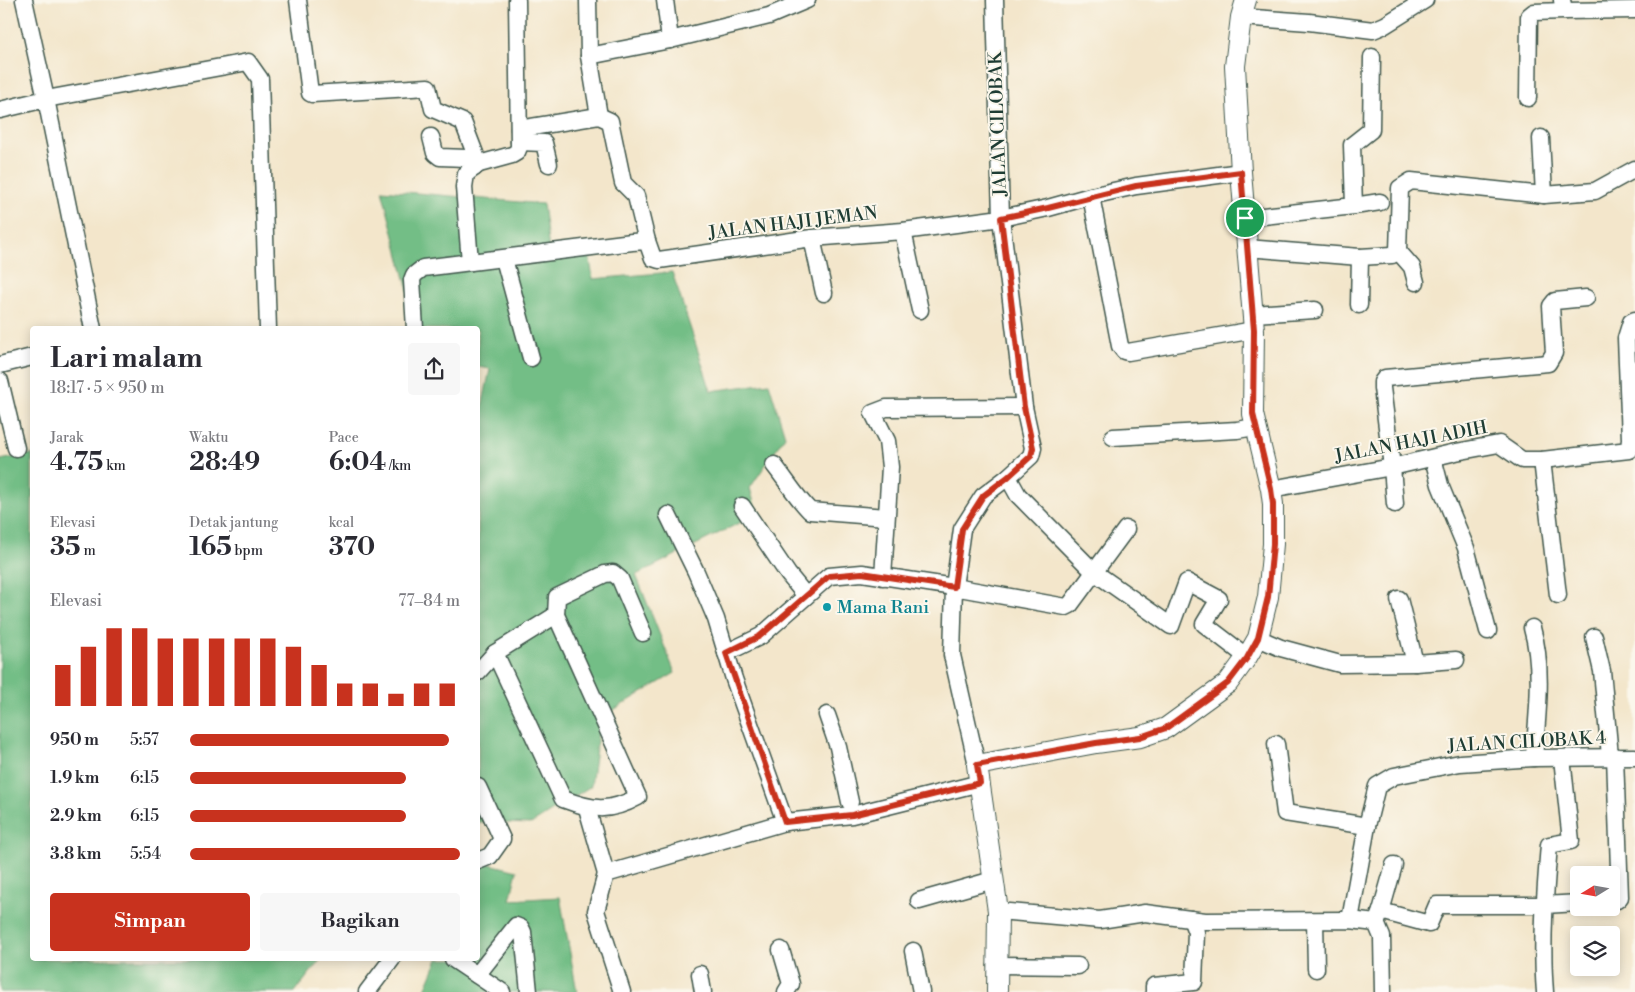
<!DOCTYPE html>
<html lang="id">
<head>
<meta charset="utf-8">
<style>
  :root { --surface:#fff; --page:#f7f7f7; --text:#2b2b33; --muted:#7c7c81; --accent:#c8321e }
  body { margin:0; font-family:"Libre Bodoni",serif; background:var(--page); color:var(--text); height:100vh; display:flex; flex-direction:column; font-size:19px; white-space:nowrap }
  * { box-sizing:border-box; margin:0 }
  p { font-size:16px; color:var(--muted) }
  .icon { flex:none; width:28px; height:28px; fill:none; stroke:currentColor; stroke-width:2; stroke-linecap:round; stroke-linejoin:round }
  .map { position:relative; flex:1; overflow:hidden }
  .sheet { position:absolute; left:30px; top:326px; width:450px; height:635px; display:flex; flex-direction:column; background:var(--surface); border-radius:5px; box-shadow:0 2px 12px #0003 }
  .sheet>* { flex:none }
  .needle { width:32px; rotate:259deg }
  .controls { position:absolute; left:1570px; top:866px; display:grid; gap:10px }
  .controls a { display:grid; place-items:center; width:50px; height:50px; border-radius:5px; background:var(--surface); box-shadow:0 2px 12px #0003; font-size:25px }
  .pin { position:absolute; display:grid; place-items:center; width:42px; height:42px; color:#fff; margin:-21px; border:2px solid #fff; border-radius:50%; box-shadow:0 1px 5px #0007 }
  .round { display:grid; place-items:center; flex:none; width:52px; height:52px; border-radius:5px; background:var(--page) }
  .summary { display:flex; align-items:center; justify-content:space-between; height:85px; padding:0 20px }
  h1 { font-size:28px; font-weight:700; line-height:38px }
  .metrics { display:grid; grid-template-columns:repeat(3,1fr); gap:8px; height:85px; padding:5px 20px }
  .metrics div { display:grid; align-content:center }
  .metrics b { font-size:25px; font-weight:700 }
  .metrics small { font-size:14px; font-weight:400 }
  .metrics p { font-size:14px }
  .chart { height:140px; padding:10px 20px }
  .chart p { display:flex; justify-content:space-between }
  .chart svg { width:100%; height:90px; margin-top:5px; stroke:var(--accent); stroke-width:6 }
  .cta { display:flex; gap:10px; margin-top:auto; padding:10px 20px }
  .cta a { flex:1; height:58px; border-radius:5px; background:var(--accent); color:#fff; font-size:20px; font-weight:700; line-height:58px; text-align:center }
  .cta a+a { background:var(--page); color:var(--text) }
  ul { padding:0 20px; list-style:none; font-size:16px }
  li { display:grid; grid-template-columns:80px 60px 1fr; align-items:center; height:38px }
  li i { height:12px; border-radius:6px; background:var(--accent) }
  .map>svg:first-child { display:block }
  .forest { fill:#73be86; stroke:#497e5d }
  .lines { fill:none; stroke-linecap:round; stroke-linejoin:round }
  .minor-casing { stroke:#3f564b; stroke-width:19 }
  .tertiary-casing { stroke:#3f564b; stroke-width:22 }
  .minor { stroke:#fff; stroke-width:16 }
  .tertiary { stroke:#fff; stroke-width:20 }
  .route-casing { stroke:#fff; stroke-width:10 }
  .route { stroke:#c8321e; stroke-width:6 }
  .culture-dot { fill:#0f9aa8; stroke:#fbf7ec; stroke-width:2 }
  .labels { text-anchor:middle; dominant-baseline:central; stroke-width:4; stroke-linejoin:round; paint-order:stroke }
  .street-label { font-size:18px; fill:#1f3d34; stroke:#fbf7ec }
  .culture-label { font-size:18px; fill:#0d838f; stroke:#fbf7ec; text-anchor:start }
</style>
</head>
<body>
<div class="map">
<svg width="1635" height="992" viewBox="0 0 1635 992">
  <rect width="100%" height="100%" fill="#fbf7ec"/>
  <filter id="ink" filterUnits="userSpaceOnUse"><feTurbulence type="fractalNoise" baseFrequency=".02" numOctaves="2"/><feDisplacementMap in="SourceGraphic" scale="10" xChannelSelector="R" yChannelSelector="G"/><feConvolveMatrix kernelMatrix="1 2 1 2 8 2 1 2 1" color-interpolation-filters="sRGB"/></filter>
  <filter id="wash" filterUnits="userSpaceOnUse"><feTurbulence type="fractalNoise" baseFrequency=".0096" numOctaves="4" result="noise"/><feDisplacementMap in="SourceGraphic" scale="20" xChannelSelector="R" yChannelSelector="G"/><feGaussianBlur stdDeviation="1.12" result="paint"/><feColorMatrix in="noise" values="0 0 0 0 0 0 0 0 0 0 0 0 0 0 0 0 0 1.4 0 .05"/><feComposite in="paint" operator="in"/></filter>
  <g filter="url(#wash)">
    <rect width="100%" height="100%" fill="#f3e6cb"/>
    <g class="forest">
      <polygon points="382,190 543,204 550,257 589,253 593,279 672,272 711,391 769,383 785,436 750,488 757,514 636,575 675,673 600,718 591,786 531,824 478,822 478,426 490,369 478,367 478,329 418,329"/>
      <polygon points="32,454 32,959 321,959 295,992 0,992 0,460"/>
      <polygon points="478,861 517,871 510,900 560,897 577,992 424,992 438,959 478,959"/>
    </g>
  </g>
  <g filter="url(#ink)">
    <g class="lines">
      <defs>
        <g id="minor">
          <polyline points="24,0 46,99 93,329"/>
          <polyline points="298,0 310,93 312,94 428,87 433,109 463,122 479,164"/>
          <polyline points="588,0 589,56 599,116"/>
          <polyline points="665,0 670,40"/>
          <polyline points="1562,0 1564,11 1635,10"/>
          <polyline points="1241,17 1309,22 1373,30 1385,25 1425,0"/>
          <polyline points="589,56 670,40 769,16 807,0"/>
          <polyline points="1528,98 1529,16 1534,12 1564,11"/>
          <polyline points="0,110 46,99 248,62 260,79 268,329"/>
          <polyline points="519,129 599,116 610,121 623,183 636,196 647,241"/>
          <polyline points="431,137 435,153 440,157 466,158 474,168"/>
          <polyline points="1541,138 1544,195"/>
          <polyline points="519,142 544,143 549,164"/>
          <polyline points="1091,196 1120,346 1124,351 1128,352 1254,330"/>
          <polyline points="1354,206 1380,202"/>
          <polyline points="1245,218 1354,206 1352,145 1371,130 1372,57"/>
          <polyline points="903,231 920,310"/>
          <polyline points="812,238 824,293"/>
          <polyline points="1247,248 1360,257 1392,255 1398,251 1400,188 1411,181 1544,195 1595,191 1635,169"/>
          <polyline points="1398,251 1412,267 1416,282"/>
          <polyline points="504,259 531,358"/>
          <polyline points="470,262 464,187 466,174 479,164 512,155 517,152 519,147 517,0"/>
          <polyline points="1359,305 1360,257"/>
          <polyline points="1253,314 1315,310"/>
          <polyline points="415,329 412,280 414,275 423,268 632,242 647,241 653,258 659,260 812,238 903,231 1001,218 1048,208 1091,196 1136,186 1241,172"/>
          <polyline points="0,365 32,357"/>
          <polyline points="0,381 16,448"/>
          <polyline points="1113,437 1237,430 1255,427"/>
          <polyline points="1433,458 1440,485 1466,548 1488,631"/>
          <polyline points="1542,460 1558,595"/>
          <path d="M 774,465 C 786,480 796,497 810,511 L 886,517"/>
          <polyline points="1008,477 1018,495 1094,572 1171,626 1187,582 1219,599 1204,624 1247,657"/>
          <polyline points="1271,489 1392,467 1456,452 1499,444 1522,460 1542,460 1629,450 1630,439 1626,338 1631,322 1635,320"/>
          <polyline points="1395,504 1392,467 1382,388 1382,382 1385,378 1548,363 1554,353 1551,306 1555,301 1586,298"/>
          <polyline points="742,506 788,574 806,596"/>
          <polyline points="668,515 696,572 716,619 734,679 785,822"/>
          <polyline points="883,577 890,467 887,441 873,413 886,408 1024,407"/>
          <polyline points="1399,599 1415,663"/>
          <path d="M 1532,628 C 1544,669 1537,717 1534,758"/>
          <polyline points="1594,637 1602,671 1610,756"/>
          <polyline points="1258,638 1281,648 1340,664 1415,663 1456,660"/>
          <path d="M 495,653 L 563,799 C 592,810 609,813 638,797 L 556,615 L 557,597 L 605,574 L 613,573 L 620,579 L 643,633"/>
          <polyline points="726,653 761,636 829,576 862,573 954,587 1066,607 1070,605 1126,529"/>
          <polyline points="478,672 495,653 556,615"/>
          <polyline points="827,715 838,747 850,802"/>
          <polyline points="1276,744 1285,813 1367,826"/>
          <polyline points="977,765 952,655 954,587 962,529 983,496 1008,477 1031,456 1033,448 1024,407 1001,218 995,0"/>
          <polyline points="478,787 502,839 490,856 478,861"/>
          <polyline points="587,808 606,874"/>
          <polyline points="606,874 785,822 852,815 980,783"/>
          <polyline points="606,874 596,911 622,992"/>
          <polyline points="1611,900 1617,900 1620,897 1615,756"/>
          <polyline points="919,901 993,880"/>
          <polyline points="998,911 1100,920 1145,913 1205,921 1350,920 1376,923 1382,937 1383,992"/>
          <polyline points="1381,911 1429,924 1437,905 1544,905 1579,903"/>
          <polyline points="1350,920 1367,826 1377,786 1394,776 1460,763 1534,758 1635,757"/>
          <polyline points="1315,921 1316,969"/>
          <polyline points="1377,921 1381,911 1394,865"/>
          <polyline points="781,950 791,984 786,992"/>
          <polyline points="913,951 921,992"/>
          <polyline points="453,959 502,992"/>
          <polyline points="996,965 1078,966"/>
          <polyline points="700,974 703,992"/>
          <polyline points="477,975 516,926 521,928 523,932 529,992"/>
          <polyline points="367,992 392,959"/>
          <polyline points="1154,992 1154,986 1194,982 1196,932 1191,919"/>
          <path d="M 1545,992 C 1541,943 1545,894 1549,845 L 1571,841 L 1562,758"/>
        </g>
        <polyline id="tertiary" points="997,992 998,911 977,765 1096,743 1140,737 1166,728 1228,683 1247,657 1258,638 1268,597 1273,544 1273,504 1271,489 1253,414 1254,330 1241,172 1235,66 1241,17 1246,0"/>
      </defs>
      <use href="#minor" class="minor-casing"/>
      <use href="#tertiary" class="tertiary-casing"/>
      <use href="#minor" class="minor"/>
      <use href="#tertiary" class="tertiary"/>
    </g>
  </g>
  <g class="lines" filter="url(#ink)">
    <defs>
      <polygon id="route" points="1241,172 1254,330 1253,414 1271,489 1273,504 1273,544 1268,597 1258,638 1247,658 1228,683 1166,728 1140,737 1096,743 977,765 980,783 852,815 785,822 726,653 760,636 829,576 862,573 954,587 962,529 983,496 1008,477 1031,456 1033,448 1024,407 1001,218 1048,208 1136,186"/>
    </defs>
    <use href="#route" class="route-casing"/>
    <use href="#route" class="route"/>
  </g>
  <circle class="culture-dot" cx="827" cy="607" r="5"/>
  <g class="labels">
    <g class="street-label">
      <text transform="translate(998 124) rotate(-92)">JALAN CILOBAK</text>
      <text transform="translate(793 223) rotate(-7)">JALAN HAJI JEMAN</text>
      <text transform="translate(1411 442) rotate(-11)">JALAN HAJI ADIH</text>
      <text transform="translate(1527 742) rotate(-3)">JALAN CILOBAK 4</text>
    </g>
    <g class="culture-label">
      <text x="837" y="607">Mama Rani</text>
    </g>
  </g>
</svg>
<div class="controls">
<a><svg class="needle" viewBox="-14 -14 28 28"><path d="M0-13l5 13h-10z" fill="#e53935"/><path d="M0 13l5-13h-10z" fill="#7c7c81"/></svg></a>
<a><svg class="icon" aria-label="layers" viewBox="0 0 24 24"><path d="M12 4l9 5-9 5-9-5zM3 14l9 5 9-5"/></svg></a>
</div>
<div class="pin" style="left:1245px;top:218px;background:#1e9e55"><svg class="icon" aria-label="arrive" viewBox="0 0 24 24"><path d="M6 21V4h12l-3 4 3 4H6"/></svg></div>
<section class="sheet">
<div class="summary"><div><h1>Lari malam</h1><p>18:17 · 5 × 950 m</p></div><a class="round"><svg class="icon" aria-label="share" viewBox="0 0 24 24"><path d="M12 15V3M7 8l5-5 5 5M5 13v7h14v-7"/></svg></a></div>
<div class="metrics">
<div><p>Jarak</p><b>4.75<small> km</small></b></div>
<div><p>Waktu</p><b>28:49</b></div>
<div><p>Pace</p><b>6:04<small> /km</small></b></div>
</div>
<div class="metrics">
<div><p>Elevasi</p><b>35<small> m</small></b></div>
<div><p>Detak jantung</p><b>165<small> bpm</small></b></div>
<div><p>kcal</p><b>370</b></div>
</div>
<div class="chart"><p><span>Elevasi</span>77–84 m</p>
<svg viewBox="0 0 160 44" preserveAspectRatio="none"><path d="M5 44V24M15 44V15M25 44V6M35 44V6M45 44V11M55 44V11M65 44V11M75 44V11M85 44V11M95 44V15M105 44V24M115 44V33M125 44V33M135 44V38M145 44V33M155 44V33"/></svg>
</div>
<ul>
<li><b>950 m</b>5:57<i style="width:96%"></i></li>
<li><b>1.9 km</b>6:15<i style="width:80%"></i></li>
<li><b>2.9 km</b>6:15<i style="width:80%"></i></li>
<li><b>3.8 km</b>5:54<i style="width:100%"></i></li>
</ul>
<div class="cta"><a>Simpan</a><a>Bagikan</a></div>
</section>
</div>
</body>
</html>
